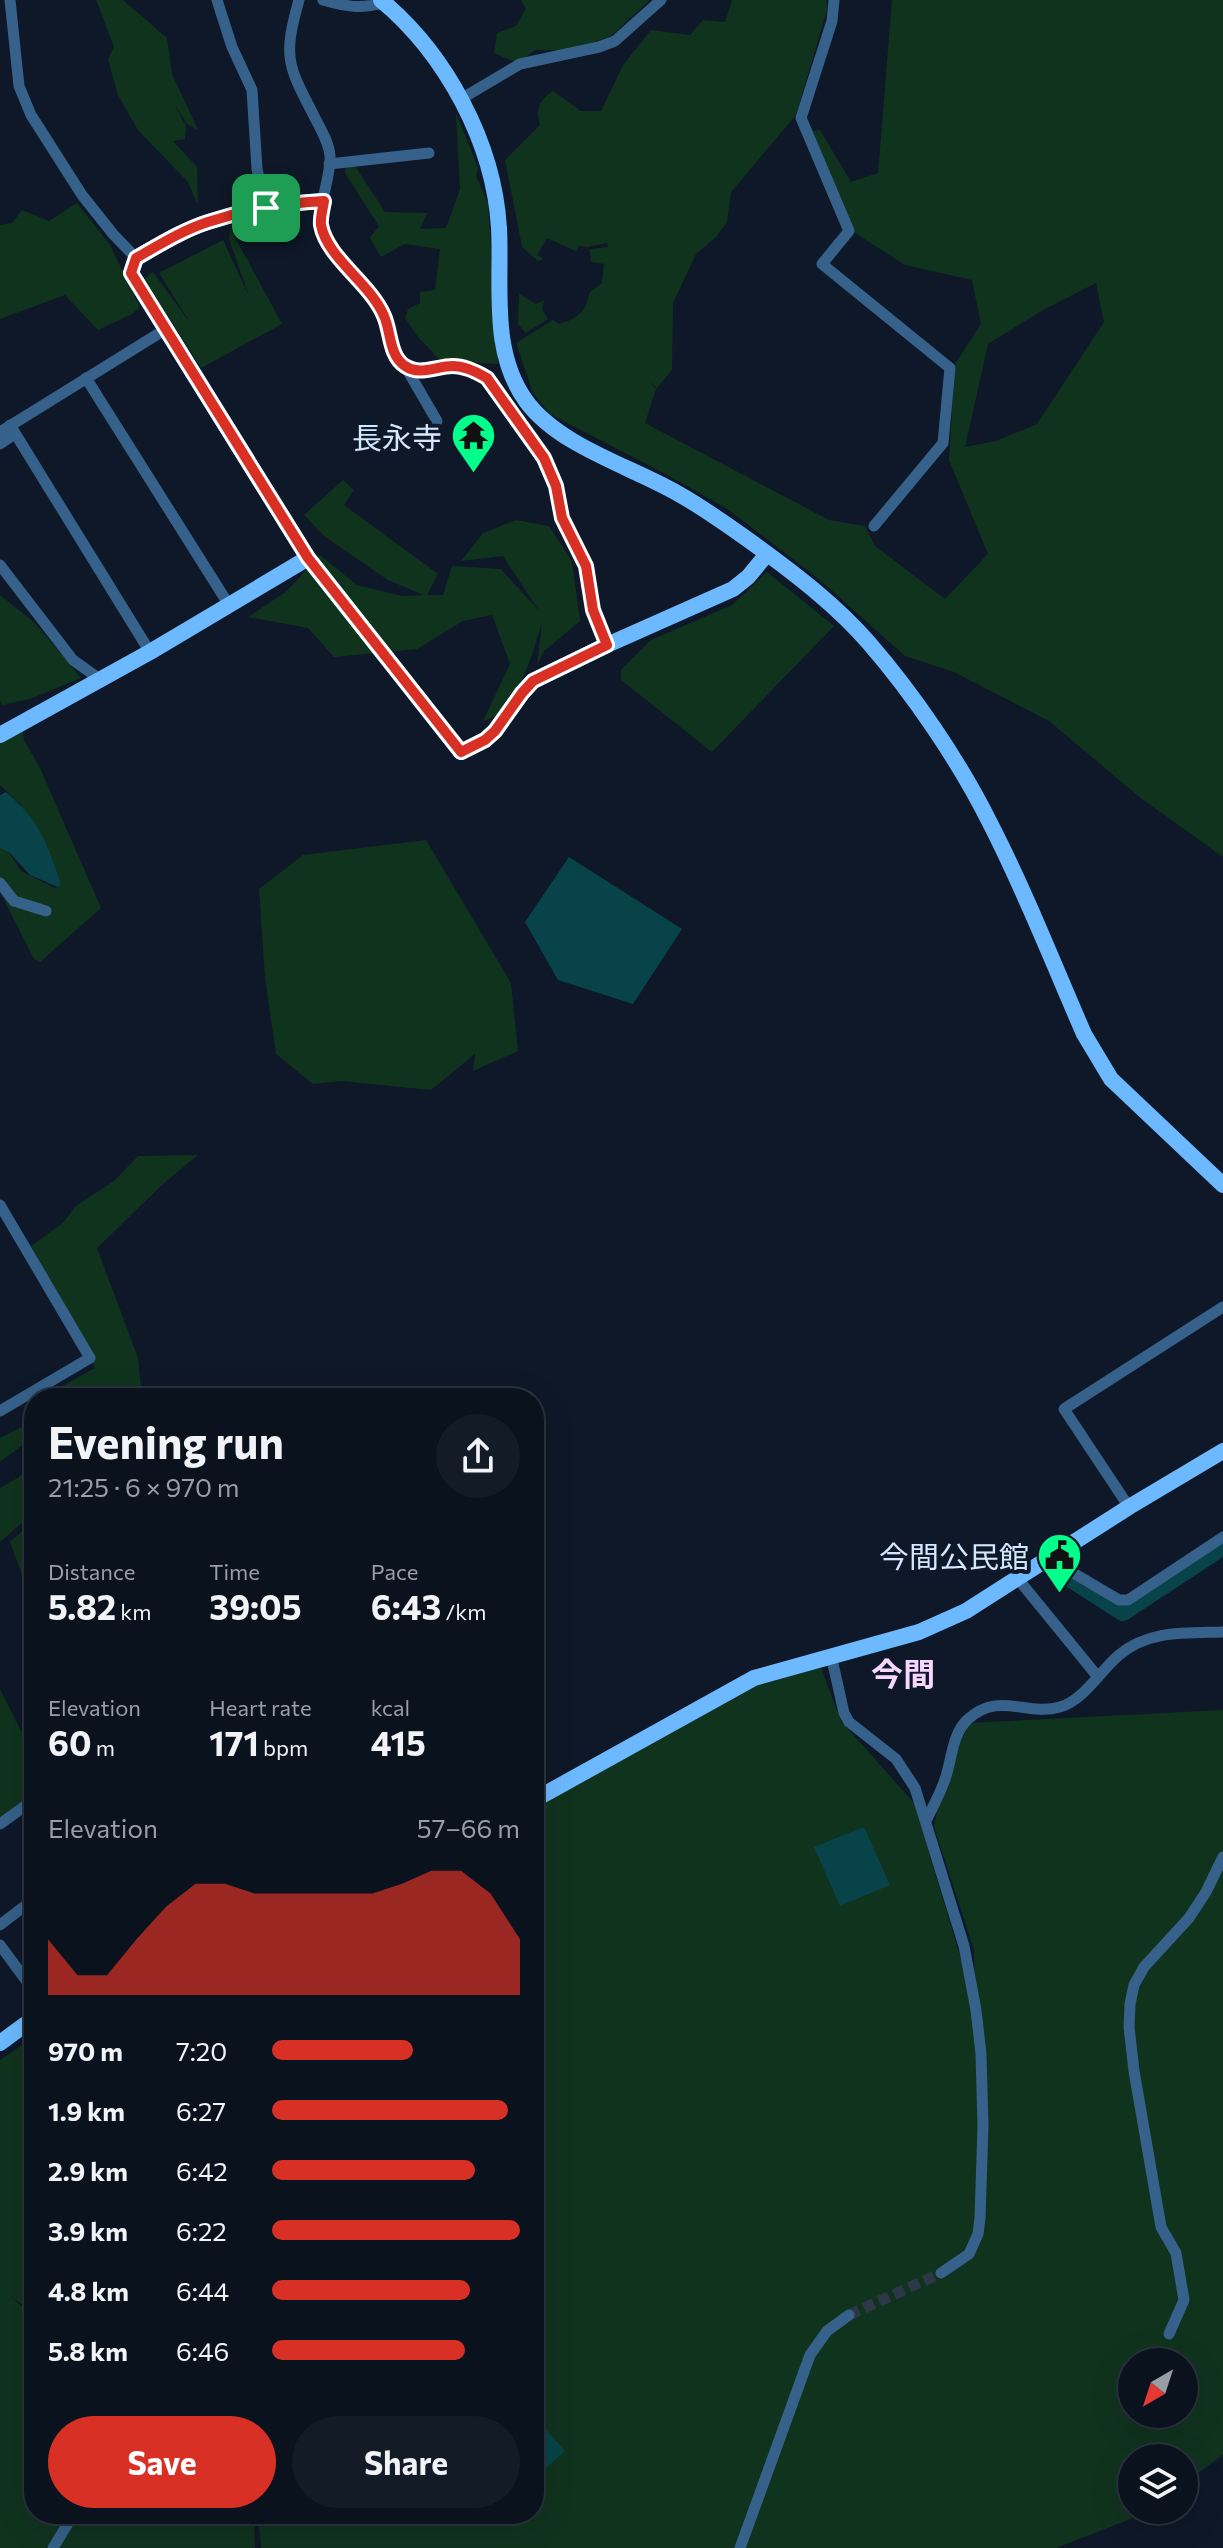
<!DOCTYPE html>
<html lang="en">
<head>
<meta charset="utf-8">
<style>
  :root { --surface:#0a121e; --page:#131b27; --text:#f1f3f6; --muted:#999ea4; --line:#2a323c; --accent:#d93025 }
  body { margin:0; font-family:Commissioner,"Noto Sans JP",sans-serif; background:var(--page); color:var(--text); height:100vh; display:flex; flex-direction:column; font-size:30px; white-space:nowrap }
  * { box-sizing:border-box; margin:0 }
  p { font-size:26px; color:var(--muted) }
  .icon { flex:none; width:44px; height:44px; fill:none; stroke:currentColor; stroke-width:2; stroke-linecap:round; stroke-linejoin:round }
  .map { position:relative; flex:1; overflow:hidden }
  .details { position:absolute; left:24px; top:1388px; width:520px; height:1136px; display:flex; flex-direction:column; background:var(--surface); border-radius:32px; box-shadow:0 8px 32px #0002,0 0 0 2px var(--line) }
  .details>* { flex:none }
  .needle { width:52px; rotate:219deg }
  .fabs { position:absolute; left:1118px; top:2348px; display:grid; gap:16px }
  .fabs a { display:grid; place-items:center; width:80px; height:80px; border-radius:50%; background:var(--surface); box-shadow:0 8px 32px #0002,0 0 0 2px var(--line); font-size:40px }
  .pin { position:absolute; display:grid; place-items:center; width:68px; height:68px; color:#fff; margin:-34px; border-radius:16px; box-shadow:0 4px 12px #0006 }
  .round { display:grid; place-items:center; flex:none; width:84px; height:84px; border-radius:42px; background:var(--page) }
  .summary { display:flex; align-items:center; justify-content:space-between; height:136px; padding:0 24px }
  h1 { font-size:44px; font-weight:700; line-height:60px }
  .metrics { display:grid; grid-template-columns:repeat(3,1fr); gap:12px; height:136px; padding:8px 24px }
  .metrics div { display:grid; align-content:center }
  .metrics b { font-size:34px; font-weight:700 }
  .metrics small { font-size:22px; font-weight:400 }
  .metrics p { font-size:22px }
  .chart { height:224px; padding:16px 24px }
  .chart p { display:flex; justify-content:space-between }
  .chart svg { width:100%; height:144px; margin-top:8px; fill:var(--accent); opacity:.7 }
  .cta { display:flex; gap:16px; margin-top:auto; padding:16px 24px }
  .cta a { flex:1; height:92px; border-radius:48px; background:var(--accent); color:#fff; font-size:32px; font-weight:700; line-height:92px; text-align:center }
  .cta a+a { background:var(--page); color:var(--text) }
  ul { padding:0 24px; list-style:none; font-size:26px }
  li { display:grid; grid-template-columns:128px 96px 1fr; align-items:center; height:60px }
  li i { height:20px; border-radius:10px; background:var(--accent) }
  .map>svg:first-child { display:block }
  .green { fill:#10331e; fill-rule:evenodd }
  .water { fill:#074348 }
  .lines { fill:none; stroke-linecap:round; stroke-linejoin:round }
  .river { stroke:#074348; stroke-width:20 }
  .street-tunnel { stroke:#2c3748; stroke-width:11; stroke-dasharray:11 5.5; stroke-linecap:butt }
  .street { stroke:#36618a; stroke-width:11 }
  .secondary { stroke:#6cb9ff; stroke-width:16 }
  .route-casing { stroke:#fff; stroke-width:16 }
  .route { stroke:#d93025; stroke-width:10 }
  .labels { text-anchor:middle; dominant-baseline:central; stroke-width:8; stroke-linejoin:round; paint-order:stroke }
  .poi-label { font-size:30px; fill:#d5e7ff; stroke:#0e1828; text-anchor:end }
  .neighbourhood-label { font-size:32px; font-weight:bold; fill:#f7d7ff; stroke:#0e1828 }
</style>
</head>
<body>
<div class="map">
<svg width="1223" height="2548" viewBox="0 0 1223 2548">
  <rect width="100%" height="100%" fill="#0e1828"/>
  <g class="green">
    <polygon points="96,0 123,0 167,38 172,74 198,130 187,124 174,104 186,126 185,139 173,141 197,167 198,205 188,182 138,130 118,95 108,59 114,47"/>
    <polygon points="521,0 650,0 612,35 577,50 535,50 517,63 494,53 497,33 516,26 526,9"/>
    <path d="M 732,0 L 826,0 L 827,10 L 796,115 L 731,192 L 727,222 L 716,237 L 696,254 L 673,303 L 672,370 L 657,388 L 649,381 L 656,389 L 645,423 L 829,520 L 865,526 L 875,546 L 945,599 L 988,554 L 949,460 L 955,364 L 981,324 L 972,280 L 905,265 L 855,233 L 811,131 L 820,130 L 851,182 L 878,173 L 892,0 L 1223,0 L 1223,857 L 1142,799 L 1049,721 L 954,672 L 905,656 L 820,580 L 726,508 L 658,470 L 550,414 L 533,393 L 516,343 L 553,320 L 559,324 C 576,319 587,312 589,293 L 602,283 L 604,264 L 591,262 L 590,249 L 608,247 L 607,243 L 587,247 L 579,246 L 576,251 L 547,238 L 537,255 L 544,259 L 538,261 L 522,247 L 505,160 L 540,125 C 535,108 539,101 553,91 L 581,111 L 601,111 L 623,65 L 651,30 L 690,35 L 703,20 L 725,22 ZM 1096,283 L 1104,322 L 1037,424 L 996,441 L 965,447 L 988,344 L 1043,310 Z"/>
    <polygon points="456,113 478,168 476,176 488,203 498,364 441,361 418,337 405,318 408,309 420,303 420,292 435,290 440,249 405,244 381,257 370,238 379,226 345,173 346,167 355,166 385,212 427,213 420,229 446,228 460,189"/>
    <polygon points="77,203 110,245 140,307 132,314 98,330 65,295 0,319 0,225 12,223 22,210 49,221"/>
    <polygon points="230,228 282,324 201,368 144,279 153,272 191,324 159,273 223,240 249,296 229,239"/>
    <polygon points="519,294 536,304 544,300 542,309 548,319 526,333 518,324"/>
    <path d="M 343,480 L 354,490 L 344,505 L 438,574 L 427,595 L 443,595 L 452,566 L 501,569 L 539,611 L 503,556 L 461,561 L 483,533 L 516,520 L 549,526 L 572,561 L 580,621 L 544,651 L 537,665 L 542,623 C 532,653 518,713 483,721 L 510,664 L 492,615 L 463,621 L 417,649 L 334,657 L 308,628 L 248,617 L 287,591 L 320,555 L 357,585 L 402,596 L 424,595 L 388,580 L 324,536 L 304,515 Z"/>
    <polygon points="767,572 834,626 712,752 621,680 621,670 651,640 732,605"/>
    <polygon points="0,595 35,623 81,678 30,699 2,705 0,701"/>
    <polygon points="23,730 24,740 40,768 101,908 40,962 34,959 0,892 0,839 21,871 55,888 60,884 20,804 0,785 0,743"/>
    <polygon points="426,840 511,983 518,1051 473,1071 475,1054 431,1090 341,1081 313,1084 276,1054 265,978 259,889 303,855"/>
    <polygon points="198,1155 163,1184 97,1248 138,1358 142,1398 47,1398 46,1395 95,1368 31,1246 63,1223 76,1206 114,1181 138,1156"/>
    <polygon points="34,1421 34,1436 0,1462 0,1438"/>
    <polygon points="34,1461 34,1512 0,1542 0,1488 19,1477"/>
    <polygon points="34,1521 34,1594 25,1583 10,1542"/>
    <path d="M 821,1668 L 841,1721 L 914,1803 L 975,2006 L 974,1950 L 934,1827 L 942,1787 L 969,1723 L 1223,1710 L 1223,2455 L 1184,2483 L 1184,2458 L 1132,2458 L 1132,2510 L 1147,2510 L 1136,2517 L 1056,2548 L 261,2548 L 258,2514 L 534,2514 L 534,1804 L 761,1678 ZM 1132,2362 L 1184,2362 L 1184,2414 L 1132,2414 Z"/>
    <polygon points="0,1689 34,1757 34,1778 32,1779 34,1806 0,1823"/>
    <polygon points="34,2037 34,2313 10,2296 34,2317 34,2514 254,2514 255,2548 0,2548 0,2060"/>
  </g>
  <g class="water">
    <path d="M 6,792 C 40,821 47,843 61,884 L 58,887 L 30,875 L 9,852 L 0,848 L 0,795 Z"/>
    <polygon points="569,857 682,929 633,1004 558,980 525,922"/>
    <polygon points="864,1827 890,1885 840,1906 814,1847"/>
    <polygon points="534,2416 565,2451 534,2479"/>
  </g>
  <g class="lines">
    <polyline class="river" points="1064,1573 1123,1611 1223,1545"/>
    <polyline class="street-tunnel" points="849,2315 941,2273"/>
    <g class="street">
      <polyline points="10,0 19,86 31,115 82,195 113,234 136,258"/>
      <polyline points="217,0 232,47 252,90 257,169 266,208"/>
      <path d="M 299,0 C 283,57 287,64 314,116 C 320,128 329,142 330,156 C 331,182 314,210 324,234 C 334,258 359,276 374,296 C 388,315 390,339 397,359 C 415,376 430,367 451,366 C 464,366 476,372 487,378 L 544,458 L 556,486 L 562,518 L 586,566 L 590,582 L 593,610 L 607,645"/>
      <path d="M 323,0 C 347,7 360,9 384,3"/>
      <polyline points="834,0 832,21 801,118 849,231 822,264 950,368 943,443 874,526"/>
      <polyline points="461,99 520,64 599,47 615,41 661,0"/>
      <polyline points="329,164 429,153"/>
      <polyline points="405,366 437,421"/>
      <polyline points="86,378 229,605"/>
      <polyline points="10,425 150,652"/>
      <polyline points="0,432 166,329"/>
      <polyline points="0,444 15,434"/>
      <polyline points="0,565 73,660 101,680"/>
      <polyline points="0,883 14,901 46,911"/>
      <polyline points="0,1205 90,1358 0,1411"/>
      <polyline points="1129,1507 1064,1409 1223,1307"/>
      <polyline points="1048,1558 1119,1600 1128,1600 1223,1537"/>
      <polyline points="1018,1579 1098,1677"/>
      <polyline points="831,1655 844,1713 849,1722 896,1759 915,1788 964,1946 976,2010 981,2054 983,2126 980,2218 978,2234 969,2254 941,2273"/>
      <path d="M 926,1821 C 932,1808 939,1796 944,1782 C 952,1762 951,1736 967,1720 C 999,1690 1026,1717 1060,1707 C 1084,1700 1100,1671 1119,1655 C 1148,1630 1186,1633 1223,1632"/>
      <polyline points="0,1824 32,1801 34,1806"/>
      <polyline points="0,1925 34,1899"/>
      <polyline points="0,1945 34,1991"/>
      <polyline points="1169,2334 1184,2300 1176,2253 1161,2227 1134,2071 1129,2027 1130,2004 1134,1985 1144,1967 1189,1918 1206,1892 1223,1857"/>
      <polyline points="53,2548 70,2520 71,2514"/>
      <polyline points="740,2548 810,2355 827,2331 849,2315"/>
    </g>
    <g class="secondary">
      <path d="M 381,0 C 446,54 494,143 499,228 C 502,286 490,351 526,401 C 559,446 630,466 677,493 C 704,508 729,526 754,544 C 794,573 836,605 869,643 C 914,695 959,761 990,823 C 1025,891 1053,963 1084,1034 L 1111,1079 L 1223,1185"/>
      <path d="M 324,201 C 285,203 245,210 208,222 C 183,230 159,245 136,258 L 131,273 L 308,558 L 461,752 L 485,740 L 495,731 L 522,693 L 533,681 L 607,645 L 733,589 L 748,577 L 767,554"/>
      <polyline points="0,735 150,652 308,558"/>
      <polyline points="534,1800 754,1678 919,1632 966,1611 1129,1507 1223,1451"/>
      <polyline points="0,2043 34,2018"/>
    </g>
  </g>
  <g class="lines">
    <defs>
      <path id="route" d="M 324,201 C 323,208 320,218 321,225 C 327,258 371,284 384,316 C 391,331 389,356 405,366 C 420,376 436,366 453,366 C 465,366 477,372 487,378 L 544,458 L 556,486 L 562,518 L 586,566 L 593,610 L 607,645 L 533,681 L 522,693 L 495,731 L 485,740 L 461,752 L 308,558 L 131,273 L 136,258 C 159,245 183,230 208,222 C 245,210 285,203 324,201 Z"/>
    </defs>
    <use href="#route" class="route-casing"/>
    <use href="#route" class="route"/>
  </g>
  <defs>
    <symbol id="temple-pin" viewBox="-11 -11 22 30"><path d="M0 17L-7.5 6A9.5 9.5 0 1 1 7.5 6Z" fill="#01ff8c" stroke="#0e1828"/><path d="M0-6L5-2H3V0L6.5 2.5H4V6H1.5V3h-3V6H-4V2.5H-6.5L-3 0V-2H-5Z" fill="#111"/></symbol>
    <symbol id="civic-pin" viewBox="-11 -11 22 30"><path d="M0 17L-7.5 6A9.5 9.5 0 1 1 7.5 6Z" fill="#01ff8c" stroke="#0e1828"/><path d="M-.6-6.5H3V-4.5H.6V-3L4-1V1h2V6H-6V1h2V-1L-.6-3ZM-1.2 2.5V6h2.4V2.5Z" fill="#111"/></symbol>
  </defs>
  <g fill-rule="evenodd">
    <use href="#temple-pin" x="448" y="410" width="51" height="69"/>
    <use href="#civic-pin" x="1034" y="1530" width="51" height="69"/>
  </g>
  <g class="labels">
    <g class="poi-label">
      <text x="442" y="436">長永寺</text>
      <text x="1029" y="1555">今間公民館</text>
    </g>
    <g class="neighbourhood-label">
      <text x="903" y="1673">今間</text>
    </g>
  </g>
</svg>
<div class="fabs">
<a><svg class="needle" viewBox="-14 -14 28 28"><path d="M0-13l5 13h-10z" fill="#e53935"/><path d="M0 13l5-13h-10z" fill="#999ea4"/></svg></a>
<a><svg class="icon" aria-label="layers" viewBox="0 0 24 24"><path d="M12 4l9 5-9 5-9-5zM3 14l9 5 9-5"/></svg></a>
</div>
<div class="pin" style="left:266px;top:208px;background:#1e9e55"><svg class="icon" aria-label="arrive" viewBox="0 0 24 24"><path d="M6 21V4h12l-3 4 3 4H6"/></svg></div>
<section class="details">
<div class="summary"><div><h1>Evening run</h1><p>21:25 · 6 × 970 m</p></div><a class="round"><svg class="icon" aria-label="share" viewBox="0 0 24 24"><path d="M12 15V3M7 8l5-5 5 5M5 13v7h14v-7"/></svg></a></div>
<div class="metrics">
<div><p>Distance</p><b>5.82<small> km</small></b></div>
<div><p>Time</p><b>39:05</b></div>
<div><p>Pace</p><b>6:43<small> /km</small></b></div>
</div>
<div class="metrics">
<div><p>Elevation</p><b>60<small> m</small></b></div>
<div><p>Heart rate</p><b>171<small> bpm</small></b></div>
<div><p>kcal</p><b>415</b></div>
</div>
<div class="chart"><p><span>Elevation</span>57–66 m</p>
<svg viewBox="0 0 160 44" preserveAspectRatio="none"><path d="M0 44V27L10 38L20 38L30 27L40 17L50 10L60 10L70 13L80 13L90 13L100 13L110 13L120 10L130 6L140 6L150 13L160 27V44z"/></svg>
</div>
<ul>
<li><b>970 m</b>7:20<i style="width:57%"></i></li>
<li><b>1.9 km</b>6:27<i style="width:95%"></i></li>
<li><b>2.9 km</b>6:42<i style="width:82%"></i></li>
<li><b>3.9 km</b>6:22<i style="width:100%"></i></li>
<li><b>4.8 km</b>6:44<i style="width:80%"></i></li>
<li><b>5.8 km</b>6:46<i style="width:78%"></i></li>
</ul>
<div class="cta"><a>Save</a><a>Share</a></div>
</section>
</div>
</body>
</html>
